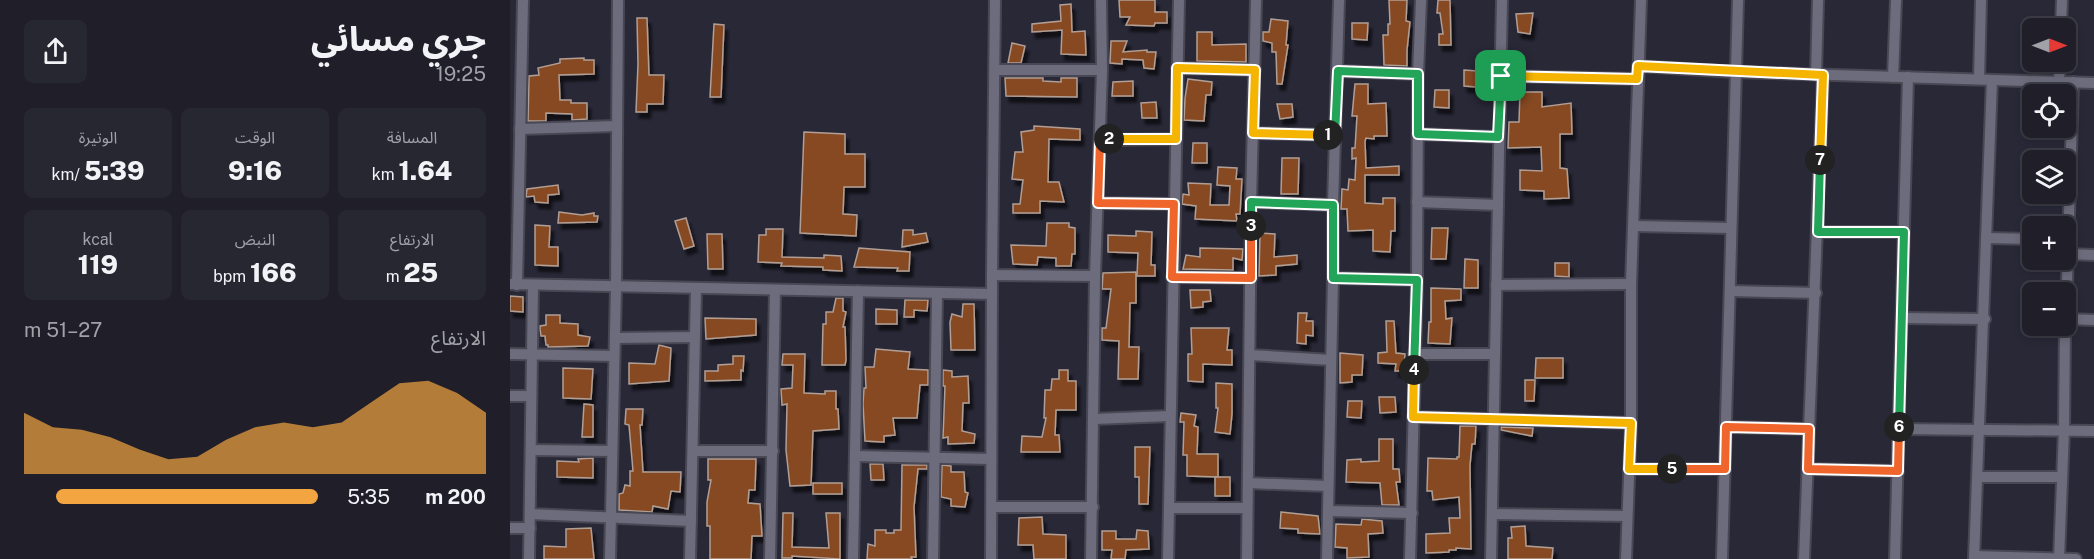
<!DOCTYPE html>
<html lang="ar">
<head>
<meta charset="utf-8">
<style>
  :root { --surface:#1f1e29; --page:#272731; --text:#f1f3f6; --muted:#a1a2a8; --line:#3c3c46; --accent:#f2a541 }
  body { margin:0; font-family:"Public Sans","Noto Sans Arabic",sans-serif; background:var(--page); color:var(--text); direction:rtl; height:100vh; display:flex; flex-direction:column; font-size:22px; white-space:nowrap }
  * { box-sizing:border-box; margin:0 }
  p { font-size:20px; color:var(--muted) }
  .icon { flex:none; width:33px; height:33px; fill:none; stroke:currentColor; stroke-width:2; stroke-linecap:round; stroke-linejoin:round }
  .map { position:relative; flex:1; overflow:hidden; direction:ltr }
  .panel { display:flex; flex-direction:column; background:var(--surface); width:510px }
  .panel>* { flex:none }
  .needle { width:39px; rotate:90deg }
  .controls { position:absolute; left:1512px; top:18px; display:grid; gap:12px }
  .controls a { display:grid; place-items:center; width:54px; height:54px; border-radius:9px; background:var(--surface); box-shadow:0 3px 9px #0003,0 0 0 2px var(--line); font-size:30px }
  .pin { position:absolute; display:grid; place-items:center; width:51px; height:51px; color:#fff; margin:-26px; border-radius:12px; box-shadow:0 3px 9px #0006 }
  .km { position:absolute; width:30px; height:30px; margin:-15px; border-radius:50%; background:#222; color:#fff; font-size:16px; line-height:30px; text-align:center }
  .round { display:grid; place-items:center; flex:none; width:63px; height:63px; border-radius:9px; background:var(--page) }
  .headline { display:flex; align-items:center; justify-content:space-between; height:102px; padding:0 24px }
  h1 { font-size:33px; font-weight:800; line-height:45px }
  .figures { display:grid; grid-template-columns:repeat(3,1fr); gap:9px; height:102px; padding:6px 24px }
  .figures div { display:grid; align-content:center; border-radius:9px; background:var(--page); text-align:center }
  .figures b { font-size:26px; font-weight:800 }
  .figures small { font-size:16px; font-weight:400 }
  .figures p { font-size:16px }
  .chart { height:168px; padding:12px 24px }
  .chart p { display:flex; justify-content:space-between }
  .chart svg { width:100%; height:108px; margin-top:6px; fill:var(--accent); opacity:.7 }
  ul { padding:0 24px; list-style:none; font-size:20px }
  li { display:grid; grid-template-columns:96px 72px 1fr; align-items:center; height:45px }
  li i { height:15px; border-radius:8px; background:var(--accent) }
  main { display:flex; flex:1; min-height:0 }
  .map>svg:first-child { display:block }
  .building { fill:#864a24; stroke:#b19e94; stroke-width:1.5; filter:url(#shadow) }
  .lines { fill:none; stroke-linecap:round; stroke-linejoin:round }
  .street-casing { stroke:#484753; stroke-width:14 }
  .street { stroke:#6c6c7d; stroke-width:10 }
  .split-1-casing { stroke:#fff; stroke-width:12 }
  .split-2-casing { stroke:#fff; stroke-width:12 }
  .split-3-casing { stroke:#fff; stroke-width:12 }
  .split-4-casing { stroke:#fff; stroke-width:12 }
  .split-5-casing { stroke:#fff; stroke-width:12 }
  .split-6-casing { stroke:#fff; stroke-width:12 }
  .split-7-casing { stroke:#fff; stroke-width:12 }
  .split-8-casing { stroke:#fff; stroke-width:12 }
  .split-1 { stroke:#22a559; stroke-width:8 }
  .split-2 { stroke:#f5b400; stroke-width:8 }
  .split-3 { stroke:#f0652b; stroke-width:8 }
  .split-4 { stroke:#22a559; stroke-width:8 }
  .split-5 { stroke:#f5b400; stroke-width:8 }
  .split-6 { stroke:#f0652b; stroke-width:8 }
  .split-7 { stroke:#22a559; stroke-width:8 }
  .split-8 { stroke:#f5b400; stroke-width:8 }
</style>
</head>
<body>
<main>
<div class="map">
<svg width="1584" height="559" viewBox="0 0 1584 559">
  <defs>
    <filter id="shadow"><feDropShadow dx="3.5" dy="6" stdDeviation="1.5" flood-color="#0009"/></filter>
  </defs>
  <rect width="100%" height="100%" fill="#292837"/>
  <g class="building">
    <polygon points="609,0 645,0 645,12 657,12 657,23 645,23 644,26 616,25 620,17 610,17"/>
    <polygon points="879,0 897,0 896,21 900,22 897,50 897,66 874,65 873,35 878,35 878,24 880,24"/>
    <polygon points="928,0 940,0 941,45 929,45 929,34 933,34 930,13 927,13"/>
    <polygon points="561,4 562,32 575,31 576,55 551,54 552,30 522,32 522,24 551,21 550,5"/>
    <polygon points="1023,13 1020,34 1008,32 1006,14"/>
    <polygon points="127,18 137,18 139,75 154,75 153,104 137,104 137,112 126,112 128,64"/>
    <polygon points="761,19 778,21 776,45 778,45 772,84 767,84 766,52 762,52 762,43 753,41 753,32 759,32"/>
    <polygon points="842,23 858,23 857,40 842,39"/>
    <polygon points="204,24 214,25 211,97 200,97"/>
    <polygon points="687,32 702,32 702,45 736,44 736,62 687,61"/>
    <polygon points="601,41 617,41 613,52 637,50 637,52 646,52 644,69 634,68 633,60 612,59 612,64 600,63"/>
    <polygon points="502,43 515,46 511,63 498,63"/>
    <polygon points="74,58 74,60 84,60 84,74 49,75 50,100 61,100 61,103 77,103 77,119 62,120 62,114 36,113 36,121 18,121 19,76 29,75 28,68 50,63 50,59"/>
    <polygon points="954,70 967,71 966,87 954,86"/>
    <polygon points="495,78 533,78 533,81 551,82 551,78 567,78 567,97 496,96"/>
    <polygon points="678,79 702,82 701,95 696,95 694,121 674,120 675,98"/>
    <polygon points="623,81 623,96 602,96 603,82"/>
    <polygon points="845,84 858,84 858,104 876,103 877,136 864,136 864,139 856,138 855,141 856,168 889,166 889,175 855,175 855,203 873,204 873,198 885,198 885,231 881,231 880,252 863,251 863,230 838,231 837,209 831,209 832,189 838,190 839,179 845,180 846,158 842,159 842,148 845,148 847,116 842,116"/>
    <polygon points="925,90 939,90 939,108 924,107"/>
    <polygon points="1010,92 1032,92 1032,107 1061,103 1062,134 1050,134 1050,168 1057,169 1059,198 1034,199 1034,191 1010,190 1010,170 1032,171 1031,147 998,148 999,122 1009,122"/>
    <polygon points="646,102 647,118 632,118 631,103"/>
    <polygon points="767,104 782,104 783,117 770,119"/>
    <polygon points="524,126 570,129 570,140 539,139 538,182 549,182 554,202 530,201 530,213 503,213 503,204 510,204 513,180 502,179 505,152 513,152 511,132 524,130"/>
    <polygon points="294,132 335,134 335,154 355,154 355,187 334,187 333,214 347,215 346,236 290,233"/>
    <polygon points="683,143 697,143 697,163 682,163"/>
    <polygon points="772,158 789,158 788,194 771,194"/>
    <polygon points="708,167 727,168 726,179 732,179 730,214 726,214 727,221 685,219 686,206 672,204 673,194 679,195 678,183 701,184 700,205 719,205 720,186 707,185"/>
    <polygon points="48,185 49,194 38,195 38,203 25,202 24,196 16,197 17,189"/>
    <polygon points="49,212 72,215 84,213 84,216 88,216 87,222 48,223"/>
    <polygon points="176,218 184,246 174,249 165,221"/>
    <polygon points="537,223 559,223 559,227 565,228 565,254 562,254 561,266 546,266 546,258 528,257 527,265 503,264 501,245 536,246"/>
    <polygon points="25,225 40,226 39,247 48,247 48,266 25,265"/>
    <polygon points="922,228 938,228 936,259 921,259"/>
    <polygon points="256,229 273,229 272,257 314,258 314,255 331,256 332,271 313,270 313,267 271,266 272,263 248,262 249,235 256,235"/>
    <polygon points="393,230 403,230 403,235 416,233 418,242 392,247"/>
    <polygon points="626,231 642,232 641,265 645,265 645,276 627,276 628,253 598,252 598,235 626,236"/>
    <polygon points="750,233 765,234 764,257 787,255 787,264 766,266 766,275 749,276"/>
    <polygon points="197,234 212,234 213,269 198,269"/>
    <polygon points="349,248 400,252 399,271 387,271 388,268 344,267"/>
    <polygon points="690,248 733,249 732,260 723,258 723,270 673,269 676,255 690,257"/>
    <polygon points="955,259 968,260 968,288 954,288"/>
    <polygon points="1045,263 1059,263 1059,277 1045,276"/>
    <polygon points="626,272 626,303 620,303 619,347 629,347 628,379 608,379 609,341 592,340 592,328 596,328 601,289 592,289 593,273"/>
    <polygon points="921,288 951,289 951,300 935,301 936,319 942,318 940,344 918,343 919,322 921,322"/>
    <polygon points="680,290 700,290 701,301 693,302 693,307 681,308"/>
    <polygon points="0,296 13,297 13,312 0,311"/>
    <polygon points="326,298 333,298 333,311 336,312 333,327 335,327 336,360 335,365 312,365 313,324 316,324 316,312 323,312"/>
    <polygon points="395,300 418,300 417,311 404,310 404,317 394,317"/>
    <polygon points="453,304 464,304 465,350 441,350 440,322 442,314 452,317"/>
    <polygon points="366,309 387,310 387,324 366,324"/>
    <polygon points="788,313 797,313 796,321 803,321 803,336 796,335 796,344 787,343"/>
    <polygon points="36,315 50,315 50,323 68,324 68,335 80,337 78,346 38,347 38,345 36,345 35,336 31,336 30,329 30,326 36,325"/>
    <polygon points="195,318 246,319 246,335 196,339"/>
    <polygon points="876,321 884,321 886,353 895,354 894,371 885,371 886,364 868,363 868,353 877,352"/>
    <polygon points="681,328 719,328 717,350 722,350 722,365 693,364 693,382 678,381 678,354 682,354"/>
    <polygon points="149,345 161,348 159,381 119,384 119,363 145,364"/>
    <polygon points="366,349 400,352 398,369 418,370 418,385 410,385 407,418 383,418 385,435 374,436 374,442 372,442 355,441 353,404 354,388 356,388 355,367 364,367"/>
    <polygon points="830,353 853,355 852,375 842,375 842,382 830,383"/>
    <polygon points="273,354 295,354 294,393 315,394 315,391 326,391 326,409 328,409 329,429 303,431 301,485 280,486 276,450 277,404 272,405 271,389 282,388 283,365 272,365"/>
    <polygon points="223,356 234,356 233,371 231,370 231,380 195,381 195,371 208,371 208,365 223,364"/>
    <polygon points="1026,358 1053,358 1053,378 1025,378"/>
    <polygon points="53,368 83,369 81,399 53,398"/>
    <polygon points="433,370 442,371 442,377 458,376 459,403 453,403 452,431 465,434 464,443 438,444 438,437 433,438 435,386 433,386"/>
    <polygon points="549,370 558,370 558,381 566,381 566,410 546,410 545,435 549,435 550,452 511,452 512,436 532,437 536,418 534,418 535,390 541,390 542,379 549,379"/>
    <polygon points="1015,380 1025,380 1024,401 1015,401"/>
    <polygon points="706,383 722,384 722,414 720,434 705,432 708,408 706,408"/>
    <polygon points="869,397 885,397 886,412 870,413"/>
    <polygon points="838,401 852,401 851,418 837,417"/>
    <polygon points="74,404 83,405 83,437 72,437"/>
    <polygon points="116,409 133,409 132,425 130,425 133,472 171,472 170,492 161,491 158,509 143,506 142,512 109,510 109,494 113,493 115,485 120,486 120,471 123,471 119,425 115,424"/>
    <polygon points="671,413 686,415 684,426 688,427 687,454 708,454 708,477 677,476 677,455 673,455 674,422 670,422"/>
    <polygon points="950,426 966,426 965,444 962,444 960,465 961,549 946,548 946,550 939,550 939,552 916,553 916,534 940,533 939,518 950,518 949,497 923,500 922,491 917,491 918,458 947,459 947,457 949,457"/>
    <polygon points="991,427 1023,428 1022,436 991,430"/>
    <polygon points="869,439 883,439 883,469 889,469 890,482 886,482 889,505 872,505 870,483 836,482 837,460 851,459 851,462 869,461"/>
    <polygon points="625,447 640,447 638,504 629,504 629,477 625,477"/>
    <polygon points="83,458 83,478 47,477 47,461 69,462 68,459"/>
    <polygon points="198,459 246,459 245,490 239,490 238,503 250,504 252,536 242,536 241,559 200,559 200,526 197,526 197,502 201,480 198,480"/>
    <polygon points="360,464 373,464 374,480 361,480"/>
    <polygon points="392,465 417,465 417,469 408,469 404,507 406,557 401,557 402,559 357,559 358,544 365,546 365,530 376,530 376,533 384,533 384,530 391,530"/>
    <polygon points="432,465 441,466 441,472 454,472 455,492 458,493 455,507 441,506 441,499 431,497"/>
    <rect x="705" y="477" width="15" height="19"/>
    <rect x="303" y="483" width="29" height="11"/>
    <polygon points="771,512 808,516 810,534 788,533 788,529 770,528"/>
    <polygon points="273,513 283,513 282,547 319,548 316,513 330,513 330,559 282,556 282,558 272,558"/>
    <polygon points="532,517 533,534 556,535 556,559 524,559 523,545 508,545 509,518"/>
    <polygon points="852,519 872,521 873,533 858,534 859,557 837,558 837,548 825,547 826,524 851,525"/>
    <polygon points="1015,526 1016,546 1043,548 1042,559 998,559 998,538 1002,538 1001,527"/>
    <polygon points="81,528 84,559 34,559 34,546 56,547 56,529"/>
    <polygon points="627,530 638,531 639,549 616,550 615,559 601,559 602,550 592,550 592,531 606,531 606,539 626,539"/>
  </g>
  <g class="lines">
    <defs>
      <g id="street">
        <polyline points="1551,28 1552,0"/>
        <polyline points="1128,66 1226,72 1584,83"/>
        <polyline points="667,68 745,70"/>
        <polyline points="485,70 592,70"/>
        <polyline points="828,71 908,74"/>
        <polyline points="1306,75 1308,0"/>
        <polyline points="991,76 1127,79"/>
        <polyline points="1383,77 1386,0"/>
        <polyline points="1469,79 1471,0"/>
        <polyline points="1549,82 1550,62"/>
        <polyline points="10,129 107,126"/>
        <polyline points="743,133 825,135"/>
        <polyline points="908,134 988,137"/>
        <polyline points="590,140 666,139"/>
        <polyline points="741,202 823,205"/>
        <polyline points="907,202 988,205"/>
        <polyline points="588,203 664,204"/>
        <polyline points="1124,226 1221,228"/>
        <polyline points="1308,232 1394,232"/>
        <polyline points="1477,238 1522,239"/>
        <polyline points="1559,254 1584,255"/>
        <polyline points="482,275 585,276"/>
        <polyline points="662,277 741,278"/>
        <polyline points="823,278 907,280"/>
        <polyline points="0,284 482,294"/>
        <polyline points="7,285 13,0"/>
        <polyline points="986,285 1121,284"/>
        <polyline points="1221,291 1306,293"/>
        <polyline points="1556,316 1563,82"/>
        <polyline points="1392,318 1475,319"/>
        <polyline points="1556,319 1584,320"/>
        <polyline points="105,338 185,337"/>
        <polyline points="0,354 104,356"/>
        <polyline points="904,354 985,354"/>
        <polyline points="740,355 821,360"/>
        <polyline points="0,396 21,396"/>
        <polyline points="903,417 1121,423"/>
        <polyline points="584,419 660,416"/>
        <polyline points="1216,427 1299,429"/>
        <polyline points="1389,429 1584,431"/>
        <polyline points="21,450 102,451"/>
        <polyline points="183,451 263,451"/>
        <polyline points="345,456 481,459"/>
        <polyline points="1119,469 1215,469"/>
        <polyline points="1298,469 1388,471"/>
        <polyline points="1468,477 1552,477"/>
        <polyline points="738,483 818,486"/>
        <polyline points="482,507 583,507"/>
        <polyline points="659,508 737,508"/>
        <polyline points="818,511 902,513"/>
        <polyline points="20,514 181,521"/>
        <polyline points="982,514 1117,516"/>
        <polyline points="0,528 20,528"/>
        <polyline points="1464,556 1566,559"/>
        <polyline points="19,559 23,285"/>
        <polyline points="100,559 106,287 108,0"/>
        <polyline points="180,559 186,288"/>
        <polyline points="260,559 265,290"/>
        <polyline points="343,559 348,291"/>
        <polyline points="423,559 427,293"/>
        <polyline points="481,559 482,275 485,0"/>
        <polyline points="581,559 585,276 592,70 591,0"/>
        <polyline points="658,559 669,0"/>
        <polyline points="737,559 741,202 746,0"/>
        <polyline points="817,559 823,278 823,205 829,0"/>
        <polyline points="900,559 907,280 908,74 911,0"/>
        <polyline points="981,559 992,0"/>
        <polyline points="1116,559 1121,423 1121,284 1131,0"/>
        <polyline points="1212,559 1228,0"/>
        <path d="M 1294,559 C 1299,398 1308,236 1313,75"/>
        <polyline points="1385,559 1398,77"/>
        <polyline points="1464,559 1482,80"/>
        <polyline points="1549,559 1554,430 1555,326"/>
      </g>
    </defs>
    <use href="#street" class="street-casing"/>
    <use href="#street" class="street"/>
  </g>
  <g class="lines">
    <defs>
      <polyline id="split-1" points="818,135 825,135 828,71 908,74 908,134 988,137 991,76"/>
      <polyline id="split-2" points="599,139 666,139 667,68 745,70 743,133 818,135"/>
      <polyline id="split-3" points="599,139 590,140 588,203 664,204 662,277 741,278 741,226"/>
      <polyline id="split-4" points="741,226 741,202 823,205 823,278 907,280 904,370"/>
      <polyline id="split-5" points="904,370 903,417 1121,423 1119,469 1162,469"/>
      <polyline id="split-6" points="1162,469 1215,469 1216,427 1299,429 1298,469 1388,471 1389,427"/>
      <polyline id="split-7" points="1310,160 1308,232 1394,232 1389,427"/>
      <polyline id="split-8" points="991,76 1127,79 1128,66 1313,75 1310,160"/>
    </defs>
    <use href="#split-1" class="split-1-casing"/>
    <use href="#split-2" class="split-2-casing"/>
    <use href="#split-3" class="split-3-casing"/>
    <use href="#split-4" class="split-4-casing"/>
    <use href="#split-5" class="split-5-casing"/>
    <use href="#split-6" class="split-6-casing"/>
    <use href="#split-7" class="split-7-casing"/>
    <use href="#split-8" class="split-8-casing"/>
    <use href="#split-1" class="split-1"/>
    <use href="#split-2" class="split-2"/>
    <use href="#split-3" class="split-3"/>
    <use href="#split-4" class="split-4"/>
    <use href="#split-5" class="split-5"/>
    <use href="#split-6" class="split-6"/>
    <use href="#split-7" class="split-7"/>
    <use href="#split-8" class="split-8"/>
  </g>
</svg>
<div class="controls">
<a><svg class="needle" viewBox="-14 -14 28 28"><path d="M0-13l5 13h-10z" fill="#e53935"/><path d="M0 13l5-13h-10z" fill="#a1a2a8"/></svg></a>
<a><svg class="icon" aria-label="locate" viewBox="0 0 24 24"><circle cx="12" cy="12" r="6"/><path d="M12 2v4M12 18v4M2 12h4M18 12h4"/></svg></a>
<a><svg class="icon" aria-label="layers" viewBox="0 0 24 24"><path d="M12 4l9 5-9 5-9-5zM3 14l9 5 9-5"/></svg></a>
<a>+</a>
<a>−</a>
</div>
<div class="pin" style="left:991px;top:76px;background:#1e9e55"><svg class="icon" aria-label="arrive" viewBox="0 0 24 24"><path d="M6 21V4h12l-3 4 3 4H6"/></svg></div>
<b class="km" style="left:818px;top:135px">1</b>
<b class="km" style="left:599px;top:139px">2</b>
<b class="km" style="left:741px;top:226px">3</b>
<b class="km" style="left:904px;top:370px">4</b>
<b class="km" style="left:1162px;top:469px">5</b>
<b class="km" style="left:1389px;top:427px">6</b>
<b class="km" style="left:1310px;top:160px">7</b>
</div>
<section class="panel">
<div class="headline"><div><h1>جري مسائي</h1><p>19:25</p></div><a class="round"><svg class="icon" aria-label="share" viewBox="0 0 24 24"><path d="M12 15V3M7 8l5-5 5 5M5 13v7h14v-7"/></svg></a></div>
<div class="figures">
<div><p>المسافة</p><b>1.64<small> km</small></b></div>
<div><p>الوقت</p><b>9:16</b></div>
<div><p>الوتيرة</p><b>5:39<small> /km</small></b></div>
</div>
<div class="figures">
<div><p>الارتفاع</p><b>25<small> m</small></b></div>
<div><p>النبض</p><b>166<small> bpm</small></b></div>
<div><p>kcal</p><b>119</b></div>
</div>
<div class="chart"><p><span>الارتفاع</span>27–51 m</p>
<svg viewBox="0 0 160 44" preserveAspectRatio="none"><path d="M0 44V19L10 25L20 26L30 29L40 34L50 38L60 37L70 30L80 25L90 23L100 25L110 23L120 15L130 7L140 6L150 11L160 19V44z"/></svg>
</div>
<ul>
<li><b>200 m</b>5:35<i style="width:89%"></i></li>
</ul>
</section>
</main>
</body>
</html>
